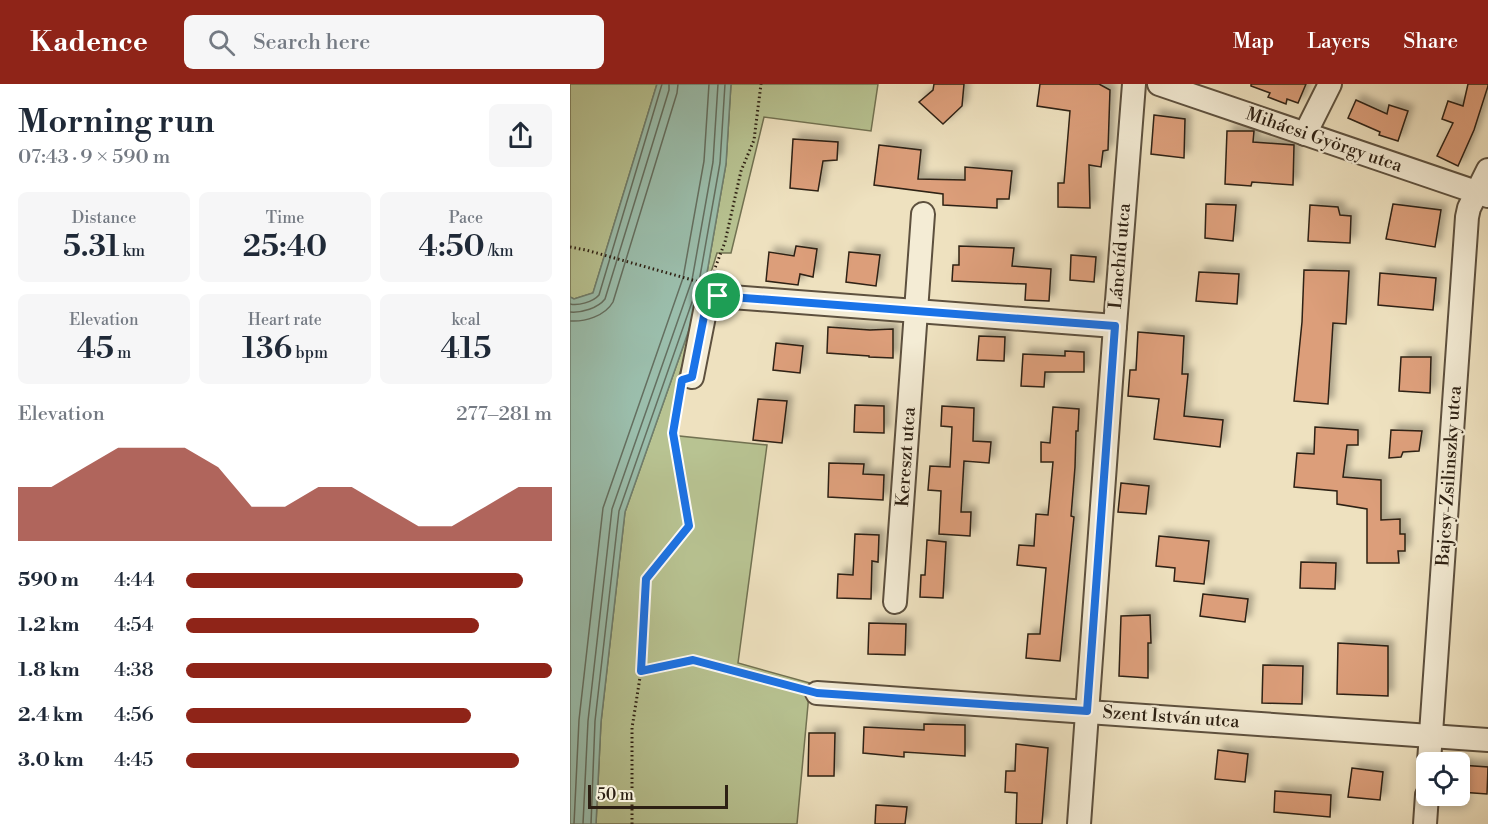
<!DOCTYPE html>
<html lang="en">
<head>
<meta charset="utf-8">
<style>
  :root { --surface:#fff; --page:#f6f6f7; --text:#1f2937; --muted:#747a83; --accent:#8f2418 }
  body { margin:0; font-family:"Libre Bodoni",serif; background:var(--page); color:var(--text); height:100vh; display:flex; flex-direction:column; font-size:22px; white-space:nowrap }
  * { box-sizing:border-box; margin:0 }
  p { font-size:20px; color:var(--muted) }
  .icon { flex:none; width:33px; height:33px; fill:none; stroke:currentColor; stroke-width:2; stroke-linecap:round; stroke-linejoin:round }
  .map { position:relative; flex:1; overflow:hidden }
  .drawer { display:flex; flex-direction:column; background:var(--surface); width:570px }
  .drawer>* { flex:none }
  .buttons { position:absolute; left:846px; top:668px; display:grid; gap:12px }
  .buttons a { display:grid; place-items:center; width:54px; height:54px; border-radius:9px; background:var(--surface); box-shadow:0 3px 9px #0003; font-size:30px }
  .scale { position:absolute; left:18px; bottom:15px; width:140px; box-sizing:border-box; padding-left:6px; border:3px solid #2d2013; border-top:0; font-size:16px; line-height:21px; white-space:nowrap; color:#2d2013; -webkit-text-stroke:4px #f4ecd5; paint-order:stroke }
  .pin { position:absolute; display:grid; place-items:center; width:51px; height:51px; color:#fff; margin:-26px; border:3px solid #fff; border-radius:50%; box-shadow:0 2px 6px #0007 }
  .round { display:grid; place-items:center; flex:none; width:63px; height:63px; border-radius:9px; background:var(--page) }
  .headline { display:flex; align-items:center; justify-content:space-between; height:102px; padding:0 18px }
  h1 { font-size:33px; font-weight:600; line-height:45px }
  .stats { display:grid; grid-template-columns:repeat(3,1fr); gap:9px; height:102px; padding:6px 18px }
  .stats div { display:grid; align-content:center; border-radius:9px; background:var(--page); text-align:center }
  .stats b { font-size:30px; font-weight:600 }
  .stats small { font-size:16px; font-weight:400 }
  .stats p { font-size:16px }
  .chart { height:168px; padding:12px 18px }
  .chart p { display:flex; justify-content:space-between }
  .chart svg { width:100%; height:108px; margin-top:6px; fill:var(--accent); opacity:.7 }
  ul { padding:0 18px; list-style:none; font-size:20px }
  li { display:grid; grid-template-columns:96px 72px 1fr; align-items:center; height:45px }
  li i { height:15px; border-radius:8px; background:var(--accent) }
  header { display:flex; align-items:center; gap:36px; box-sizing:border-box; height:84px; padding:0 30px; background:var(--accent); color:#fff }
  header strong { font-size:28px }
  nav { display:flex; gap:33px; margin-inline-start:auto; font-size:21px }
  .search { width:420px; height:54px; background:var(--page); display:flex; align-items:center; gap:15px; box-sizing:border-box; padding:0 21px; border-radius:9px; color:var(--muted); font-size:22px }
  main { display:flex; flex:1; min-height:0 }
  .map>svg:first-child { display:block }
  .green { fill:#b8c392; stroke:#727252; stroke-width:1.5 }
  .water { fill:#9bbeac; stroke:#6f7f6f; stroke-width:1.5 }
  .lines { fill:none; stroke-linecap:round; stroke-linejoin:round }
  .shore { stroke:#646f60; stroke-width:1.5 }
  .building { fill:#dc9e7a; stroke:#2d2013; stroke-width:1.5; filter:url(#shadow) }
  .minor-casing { stroke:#5d503e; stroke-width:26 }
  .path { stroke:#2d2013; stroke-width:3; stroke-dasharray:1.5 3; stroke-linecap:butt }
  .minor { stroke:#f4ecd5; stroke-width:22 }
  .route-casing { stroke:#fff; stroke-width:12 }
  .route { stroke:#1a73e8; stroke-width:8 }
  .labels { text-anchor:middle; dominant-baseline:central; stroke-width:4.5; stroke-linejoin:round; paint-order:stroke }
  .street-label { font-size:18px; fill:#2d2013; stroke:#f4ecd5 }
</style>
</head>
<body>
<header>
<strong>Kadence</strong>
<div class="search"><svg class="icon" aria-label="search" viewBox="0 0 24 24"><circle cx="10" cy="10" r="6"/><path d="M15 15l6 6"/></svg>Search here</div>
<nav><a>Map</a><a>Layers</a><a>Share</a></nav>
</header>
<main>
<section class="drawer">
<div class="headline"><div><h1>Morning run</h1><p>07:43 · 9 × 590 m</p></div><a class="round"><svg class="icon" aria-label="share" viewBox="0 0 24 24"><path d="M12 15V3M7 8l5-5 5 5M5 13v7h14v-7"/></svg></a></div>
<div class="stats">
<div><p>Distance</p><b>5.31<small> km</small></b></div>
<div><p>Time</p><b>25:40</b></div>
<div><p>Pace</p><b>4:50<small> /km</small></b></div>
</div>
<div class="stats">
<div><p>Elevation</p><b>45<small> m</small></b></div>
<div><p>Heart rate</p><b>136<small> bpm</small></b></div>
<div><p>kcal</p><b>415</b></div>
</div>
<div class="chart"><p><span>Elevation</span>277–281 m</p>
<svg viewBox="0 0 160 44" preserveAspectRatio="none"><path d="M0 44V22L10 22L20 14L30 6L40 6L50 6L60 14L70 30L80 30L90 22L100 22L110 30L120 38L130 38L140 30L150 22L160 22V44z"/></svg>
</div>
<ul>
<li><b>590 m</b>4:44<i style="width:92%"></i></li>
<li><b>1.2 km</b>4:54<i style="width:80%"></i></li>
<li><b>1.8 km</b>4:38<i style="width:100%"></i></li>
<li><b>2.4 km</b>4:56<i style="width:78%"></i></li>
<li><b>3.0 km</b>4:45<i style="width:91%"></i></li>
</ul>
</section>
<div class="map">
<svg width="918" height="740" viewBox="0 0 918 740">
  <defs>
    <filter id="shadow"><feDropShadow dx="5.5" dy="-5.5" stdDeviation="3" flood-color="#0004"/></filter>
  </defs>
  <rect width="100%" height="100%" fill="#eee1bf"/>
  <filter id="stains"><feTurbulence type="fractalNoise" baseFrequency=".00333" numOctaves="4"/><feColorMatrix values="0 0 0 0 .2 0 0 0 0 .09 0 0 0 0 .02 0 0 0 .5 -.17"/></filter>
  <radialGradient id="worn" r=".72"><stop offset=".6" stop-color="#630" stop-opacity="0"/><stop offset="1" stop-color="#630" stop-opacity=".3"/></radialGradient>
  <g class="green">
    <polygon points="0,0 87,0 23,209 4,215 0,213"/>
    <polygon points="161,0 308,0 301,47 194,33 161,169 147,169 109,292 100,351 197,361 168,579 240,599 227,740 26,740 31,638 55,428 135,200 156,80"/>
  </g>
  <polygon class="water" points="87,0 161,0 156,80 135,200 55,428 31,638 26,740 0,740 0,213 4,215 23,209"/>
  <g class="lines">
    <g class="shore">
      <path d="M 0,220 C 8,222 23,218 29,211 L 92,0"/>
      <path d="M 0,228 C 12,229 28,224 35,215 L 99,6 L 99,0"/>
      <path d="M 0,237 C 15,238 35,232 43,218 L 107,9 L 108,0"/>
      <polyline points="4,740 9,636 33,424 113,194 134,77 139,0"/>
      <polyline points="13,740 18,637 42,425 122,196 143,78 148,0"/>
      <polyline points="21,740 25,637 49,427 129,198 150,79 155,0"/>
    </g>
  </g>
  <g class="building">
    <polygon points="364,0 394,0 392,22 373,40 349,18 363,6"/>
    <polygon points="470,0 529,0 540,6 538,66 533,67 531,83 519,81 520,124 488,123 488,99 494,99 500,27 467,22"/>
    <polygon points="681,0 736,0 728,19 717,15 716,20 698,13 700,9 681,2"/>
    <polygon points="898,0 918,0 918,2 904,46 888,82 867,72 883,39 872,35 878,17 893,22"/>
    <polygon points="786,16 817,30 819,21 838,27 828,57 809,51 810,48 778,34"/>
    <polygon points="584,31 615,35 614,74 581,70"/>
    <polygon points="657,47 684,47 683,58 724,61 723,101 682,98 681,102 655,100"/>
    <polygon points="223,55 268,58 267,76 253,77 248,107 220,104"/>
    <polygon points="309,61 351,66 348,95 395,96 395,83 442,87 439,115 427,115 427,124 373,121 373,110 304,101"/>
    <polygon points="636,120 666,121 663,157 635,154"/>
    <polygon points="823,120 871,126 865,163 816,155"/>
    <polygon points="740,121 768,123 770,131 781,132 780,159 738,157"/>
    <polygon points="226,162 247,165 243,193 230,190 228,201 196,197 199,168 224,172"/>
    <polygon points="389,162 444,164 442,182 481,185 479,217 455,216 456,200 382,197 383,181 389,181"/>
    <polygon points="279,168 310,171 306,202 276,198"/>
    <polygon points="501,171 526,173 524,198 500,196"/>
    <polygon points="734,186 779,187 776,240 763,239 758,320 724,317 732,238"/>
    <polygon points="629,188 669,190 667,220 626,217"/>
    <polygon points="810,189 866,194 863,226 808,221"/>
    <polygon points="258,243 300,246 323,245 323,274 299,273 299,272 257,269"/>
    <polygon points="568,248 614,252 612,290 618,290 614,332 653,336 650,363 584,355 589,315 558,312 560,286 566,286"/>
    <polygon points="409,252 435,253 434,277 407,276"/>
    <polygon points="206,259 233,262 230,289 203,286"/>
    <polygon points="495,267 514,268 514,288 475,288 474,303 451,302 453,270 495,272"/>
    <polygon points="831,273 861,273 860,309 829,307"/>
    <polygon points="188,315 217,317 212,359 183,356"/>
    <polygon points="285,321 314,322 314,349 284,348"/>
    <polygon points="372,322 404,324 403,357 421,358 419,379 394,377 391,428 401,428 400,452 369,450 371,407 358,406 360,382 380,383 382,343 371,342"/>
    <polygon points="483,323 509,325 508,347 506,347 505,383 501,432 504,433 490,577 456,574 458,550 470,550 476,484 447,481 449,461 464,462 466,430 478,431 483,378 471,378 471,358 480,359"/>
    <polygon points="745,343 788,346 788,361 777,361 773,393 811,396 811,436 830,435 830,450 835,450 835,467 828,467 829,479 797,479 797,425 767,420 767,407 724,403 727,369 744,370"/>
    <polygon points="821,346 852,347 849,367 833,368 831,373 819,374"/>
    <polygon points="259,379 294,380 293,390 314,391 313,416 258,413"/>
    <polygon points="551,399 579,402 576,430 548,428"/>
    <polygon points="285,450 309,451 308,478 302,477 301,515 267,514 268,490 283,491"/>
    <polygon points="589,452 639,457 634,500 604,497 605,484 586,482"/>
    <polygon points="357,456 376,458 373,514 350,513 351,491 355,491"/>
    <polygon points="731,478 766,479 765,505 730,504"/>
    <polygon points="633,510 678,515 675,538 630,532"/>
    <polygon points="580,531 581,559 578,559 578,594 549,592 551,532"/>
    <polygon points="299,539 336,540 335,571 298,570"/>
    <polygon points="768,559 818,562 818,612 767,610"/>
    <polygon points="693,581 733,582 732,620 692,619"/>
    <polygon points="354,640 395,641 395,672 334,668 334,673 293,669 294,643 354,646"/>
    <polygon points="239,649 265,649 264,692 238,692"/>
    <polygon points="446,660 478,664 472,740 446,740 447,709 435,708 436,687 445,687"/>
    <polygon points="648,666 678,670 675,698 645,695"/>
    <polygon points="890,681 918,683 917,710 890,708"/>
    <polygon points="782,684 813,688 810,716 778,713"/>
    <polygon points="705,707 761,711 760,733 704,728"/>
    <polygon points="306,721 337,723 335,740 305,740"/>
  </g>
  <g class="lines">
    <defs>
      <g id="minor">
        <polyline points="589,0 918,112"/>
        <polyline points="735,50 760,0"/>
        <polyline points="122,293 136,222 148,212 545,242"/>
        <polyline points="325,518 353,130"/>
        <polyline points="247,609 918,656"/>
        <polyline points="859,678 897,133 899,124 918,86"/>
        <polyline points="509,740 545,242 564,0"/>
        <polyline points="855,740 857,711"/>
      </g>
    </defs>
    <use href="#minor" class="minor-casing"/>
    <g class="path">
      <polyline points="0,163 16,166 133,199"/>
      <polyline points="144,192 145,184 155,158 171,87 184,56 191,0"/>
      <polyline points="71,587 123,576 229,604"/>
      <polyline points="62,740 62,644 71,587 76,495 119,442 103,349 110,309"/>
    </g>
    <use href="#minor" class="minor"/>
  </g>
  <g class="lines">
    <defs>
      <polygon id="route" points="148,212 545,242 517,627 247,609 123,576 71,587 76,495 119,442 103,349 112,296 122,293 136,222"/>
    </defs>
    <use href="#route" class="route-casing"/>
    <use href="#route" class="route"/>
  </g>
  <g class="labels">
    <g class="street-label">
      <text transform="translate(754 56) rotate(19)">Mihácsi György utca</text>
      <text transform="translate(550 172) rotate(-85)">Lánchíd utca</text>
      <text transform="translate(336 373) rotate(-86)">Kereszt utca</text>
      <text transform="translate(879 392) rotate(-86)">Bajcsy-Zsilinszky utca</text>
      <text transform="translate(601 633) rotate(4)">Szent István utca</text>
    </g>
  </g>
  <rect width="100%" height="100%" filter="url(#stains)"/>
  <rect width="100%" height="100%" fill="url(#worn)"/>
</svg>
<div class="buttons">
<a><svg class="icon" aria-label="locate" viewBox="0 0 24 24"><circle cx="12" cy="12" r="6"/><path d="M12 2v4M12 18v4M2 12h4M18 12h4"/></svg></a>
</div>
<div class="scale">50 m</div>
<div class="pin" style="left:148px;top:212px;background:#1e9e55"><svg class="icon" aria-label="arrive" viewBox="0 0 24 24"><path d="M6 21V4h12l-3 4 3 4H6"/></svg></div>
</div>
</main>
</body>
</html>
